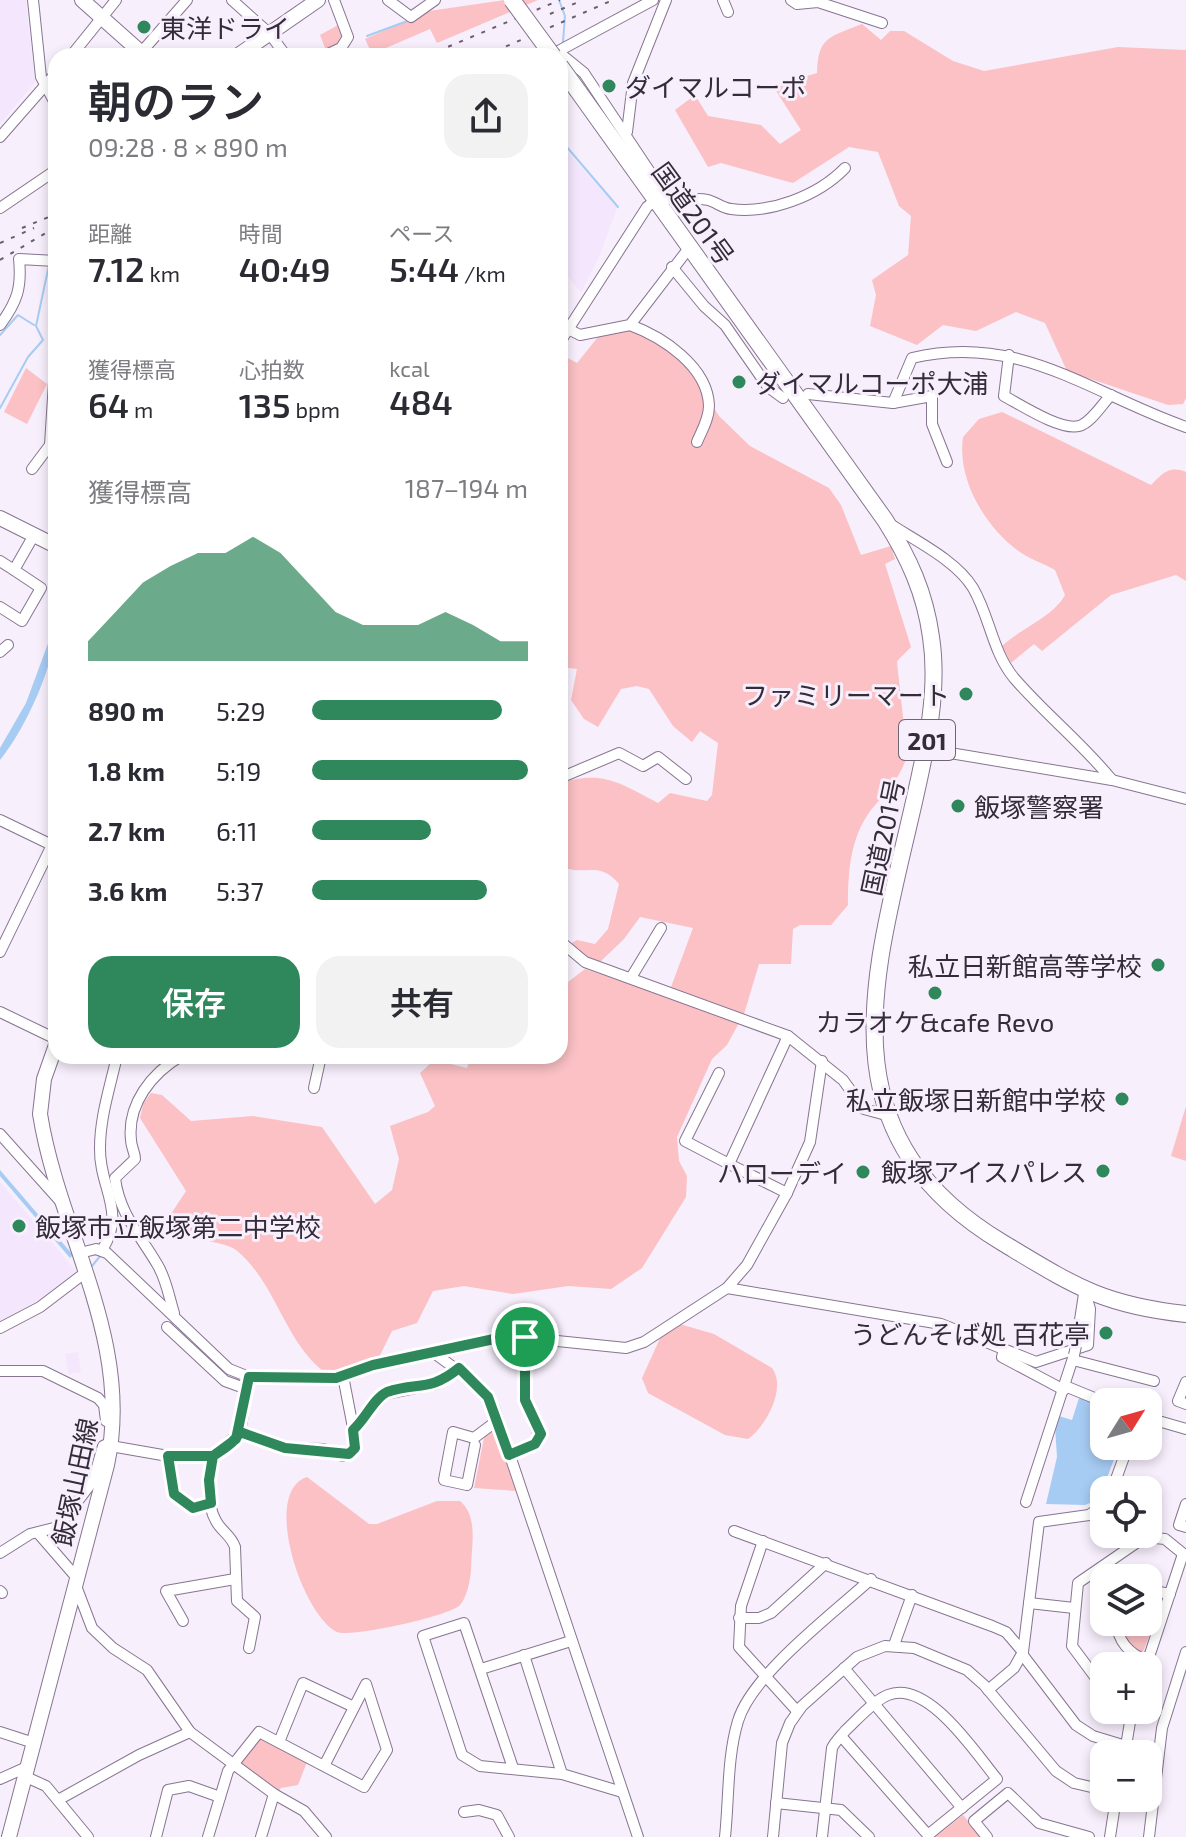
<!DOCTYPE html>
<html lang="ja">
<head>
<meta charset="utf-8">
<style>
  :root { --surface:#fff; --page:#f2f2f3; --text:#2b2b33; --muted:#7c7c81; --accent:#2f875c }
  body { margin:0; font-family:"Exo 2","Noto Sans JP",sans-serif; background:var(--page); color:var(--text); height:100vh; display:flex; flex-direction:column; font-size:30px; white-space:nowrap }
  * { box-sizing:border-box; margin:0 }
  p { font-size:26px; color:var(--muted) }
  .icon { flex:none; width:44px; height:44px; fill:none; stroke:currentColor; stroke-width:2; stroke-linecap:round; stroke-linejoin:round }
  .map { position:relative; flex:1; overflow:hidden }
  .sheet { position:absolute; left:48px; top:48px; width:520px; height:1016px; display:flex; flex-direction:column; background:var(--surface); border-radius:24px; box-shadow:0 4px 12px #0003 }
  .sheet>* { flex:none }
  .needle { width:52px; rotate:53deg }
  .buttons { position:absolute; left:1090px; top:1388px; display:grid; gap:16px }
  .buttons a { display:grid; place-items:center; width:72px; height:72px; border-radius:16px; background:var(--surface); box-shadow:0 4px 12px #0003; font-size:40px }
  .pin { position:absolute; display:grid; place-items:center; width:68px; height:68px; color:#fff; margin:-34px; border:4px solid #fff; border-radius:50%; box-shadow:0 2px 8px #0007 }
  .round { display:grid; place-items:center; flex:none; width:84px; height:84px; border-radius:24px; background:var(--page) }
  .summary { display:flex; align-items:center; justify-content:space-between; height:136px; padding:0 40px }
  h1 { font-size:44px; font-weight:600; line-height:60px }
  .stats { display:grid; grid-template-columns:repeat(3,1fr); gap:12px; height:136px; padding:8px 40px }
  .stats div { display:grid; align-content:center }
  .stats b { font-size:34px; font-weight:600 }
  .stats small { font-size:22px; font-weight:400 }
  .stats p { font-size:22px }
  .chart { height:224px; padding:16px 40px }
  .chart p { display:flex; justify-content:space-between }
  .chart svg { width:100%; height:144px; margin-top:8px; fill:var(--accent); opacity:.7 }
  .button { display:flex; gap:16px; margin-top:auto; padding:16px 40px }
  .button a { flex:1; height:92px; border-radius:24px; background:var(--accent); color:#fff; font-size:32px; font-weight:600; line-height:92px; text-align:center }
  .button a+a { background:var(--page); color:var(--text) }
  ul { padding:0 40px; list-style:none; font-size:26px }
  li { display:grid; grid-template-columns:128px 96px 1fr; align-items:center; height:60px }
  li i { height:20px; border-radius:10px; background:var(--accent) }
  .map>svg:first-child { display:block }
  .built { fill:#f4e6fc }
  .green { fill:#fbc1c4 }
  .water { fill:#a7ccf4 }
  .lines { fill:none; stroke-linecap:round; stroke-linejoin:round }
  .stream { stroke:#a7ccf4; stroke-width:2 }
  .minor-casing { stroke:#877591; stroke-width:12 }
  .major-casing { stroke:#877591; stroke-width:16 }
  .highway-casing { stroke:#877591; stroke-width:18 }
  .minor { stroke:#fff; stroke-width:10 }
  .major { stroke:#fff; stroke-width:14 }
  .highway { stroke:#fff; stroke-width:16 }
  .rail { stroke:#675f6b; stroke-width:2; stroke-dasharray:4 8; stroke-linecap:butt }
  .minor-bridge-casing { stroke:#877591; stroke-width:12; stroke-linecap:butt }
  .highway-bridge-casing { stroke:#877591; stroke-width:18; stroke-linecap:butt }
  .minor-bridge { stroke:#fff; stroke-width:10 }
  .highway-bridge { stroke:#fff; stroke-width:16 }
  .route-casing { stroke:#fff; stroke-width:16 }
  .route { stroke:#2f875c; stroke-width:10 }
  .poi-dot { fill:#2f875c; stroke:#f7effc; stroke-width:3 }
  .labels { text-anchor:middle; dominant-baseline:central; stroke-width:6; stroke-linejoin:round; paint-order:stroke }
  .shield { fill:#f7effc; stroke:#6e6673; stroke-width:2 }
  .shield-label { font-size:24px; font-weight:bold; fill:#342c38 }
  .poi-label { font-size:26px; fill:#342c38; stroke:#f7effc; text-anchor:end }
  .street-label { font-size:26px; fill:#342c38; stroke:#f7effc }
</style>
</head>
<body>
<div class="map">
<svg width="1186" height="1837" viewBox="0 0 1186 1837">
  <rect width="100%" height="100%" fill="#f7effc"/>
  <g class="built">
    <polygon points="0,0 26,0 35,82 0,124"/>
    <polygon points="560,143 617,208 599,257 581,292 560,268"/>
    <polygon points="0,1182 76,1271 40,1299 0,1321"/>
    <polygon points="78,1352 81,1372 68,1374 65,1354"/>
  </g>
  <g class="green">
    <polygon points="505,0 538,0 437,43 430,29 372,54 365,39 429,11"/>
    <path d="M 862,24 L 881,40 L 890,31 L 904,31 L 953,61 L 984,71 L 1118,47 L 1186,50 L 1186,398 L 1183,404 L 1168,405 L 1067,371 L 1045,323 L 1016,312 L 976,331 L 943,325 L 917,345 L 870,326 L 876,295 L 872,280 L 908,255 L 911,216 L 899,206 L 878,152 L 849,147 L 793,183 L 721,163 L 708,167 L 675,110 L 695,95 L 708,116 L 761,125 L 780,144 L 801,130 L 773,86 L 817,73 C 818,36 830,37 862,24 Z"/>
    <polygon points="338,25 342,26 343,41 330,50 325,48 320,35"/>
    <path d="M 630,329 L 667,345 L 693,375 L 719,416 L 750,446 L 829,488 L 841,505 L 861,555 L 891,546 L 895,559 L 885,564 L 911,647 L 897,661 C 898,675 908,753 906,759 C 899,780 884,794 871,810 C 850,838 848,872 848,905 L 831,925 L 800,925 L 793,929 L 791,964 L 759,964 L 744,1014 L 671,987 L 693,928 L 640,917 L 624,939 L 600,962 L 588,959 L 570,944 L 577,940 L 595,944 L 608,929 L 619,884 C 598,858 582,879 560,865 L 560,808 L 564,800 L 560,797 L 560,783 C 603,770 620,783 658,803 L 670,793 L 707,801 L 712,795 L 718,743 L 700,731 L 692,742 L 673,726 L 649,689 L 637,686 L 621,689 L 598,727 L 584,719 L 571,700 L 577,669 L 560,667 L 560,363 L 564,356 L 577,363 L 598,337 Z"/>
    <polygon points="26,368 47,384 27,424 4,412"/>
    <path d="M 1002,412 L 1151,485 C 1162,474 1169,465 1186,472 L 1186,581 L 1176,575 L 1111,595 L 1042,651 L 1034,644 L 1011,663 L 1002,646 C 1021,628 1053,617 1065,595 L 1055,570 C 1043,563 1027,558 1017,550 C 984,525 957,479 963,437 L 979,419 Z"/>
    <path d="M 585,969 L 740,1021 L 727,1045 L 712,1059 L 677,1137 L 679,1161 L 687,1176 L 686,1197 L 642,1268 L 611,1289 L 568,1286 L 513,1294 L 464,1286 L 433,1291 L 417,1323 L 392,1331 L 379,1357 L 347,1369 L 323,1371 C 284,1340 275,1281 236,1250 C 226,1242 190,1239 176,1233 L 167,1220 L 186,1191 L 140,1118 L 143,1104 L 151,1093 L 162,1095 L 191,1121 L 253,1116 L 322,1127 L 375,1204 L 392,1190 L 399,1159 L 390,1126 L 428,1112 L 435,1106 L 420,1073 L 434,1060 L 467,1068 L 471,1056 L 560,1056 L 560,988 Z"/>
    <polygon points="1186,1106 1186,1161 1171,1156"/>
    <path d="M 676,1323 L 714,1334 L 772,1368 C 787,1388 766,1426 748,1439 L 725,1435 L 648,1393 L 642,1378 L 661,1336 Z"/>
    <polygon points="495,1429 516,1491 474,1488 484,1438"/>
    <path d="M 307,1477 L 369,1524 L 377,1524 L 437,1501 L 460,1501 C 479,1517 471,1547 471,1570 C 470,1581 467,1597 460,1605 C 450,1616 350,1638 337,1632 C 302,1615 261,1492 307,1477 Z"/>
    <polygon points="1148,1594 1162,1595 1164,1599 1142,1654 1125,1638 1121,1622 1148,1622"/>
    <polygon points="257,1737 307,1762 298,1785 281,1788 278,1792 238,1762"/>
    <polygon points="963,1815 982,1837 935,1837"/>
  </g>
  <g class="water">
    <path d="M 56,622 C 56,663 26,728 0,760 L 0,748 L 26,703 Z"/>
    <polygon points="0,1170 73,1255 70,1258 0,1176"/>
    <polygon points="1079,1398 1104,1407 1104,1446 1119,1446 1099,1499 1085,1505 1046,1504 1057,1457 1055,1427 1059,1416 1072,1420"/>
  </g>
  <g class="lines">
    <g class="stream">
      <polyline points="559,0 565,16 563,42"/>
      <polyline points="367,36 410,20"/>
      <polyline points="560,139 618,207"/>
      <polyline points="50,258 56,233"/>
      <polyline points="0,335 18,315 34,325"/>
      <polyline points="0,408 28,357 43,340 36,326 49,265"/>
      <polyline points="115,1235 117,1218"/>
      <polyline points="92,1266 101,1255"/>
    </g>
    <defs>
      <g id="minor">
        <polyline points="33,0 41,77 56,105"/>
        <polyline points="232,0 270,34 286,56"/>
        <polyline points="388,0 411,17 435,0"/>
        <polyline points="723,0 728,12"/>
        <polyline points="791,0 797,4 818,2 882,23"/>
        <polyline points="557,51 584,73 664,193 647,207 560,342"/>
        <polyline points="553,54 653,0"/>
        <polyline points="71,56 116,0"/>
        <polyline points="138,56 187,0"/>
        <polyline points="324,56 341,48 348,37 334,0"/>
        <polyline points="627,132 633,83 666,0"/>
        <polyline points="0,137 56,73"/>
        <path d="M 664,193 L 670,199 C 682,201 696,197 708,200 C 716,202 722,208 731,209 C 770,214 818,196 845,168"/>
        <polyline points="0,208 56,170"/>
        <polyline points="672,267 704,306 725,325 768,387 783,398"/>
        <path d="M 0,325 C 17,302 22,288 19,259 L 56,261"/>
        <path d="M 630,325 C 663,337 708,367 709,406 C 709,419 702,430 697,442"/>
        <polyline points="568,329 580,335 630,325 689,248"/>
        <polyline points="56,350 50,445 56,448"/>
        <path d="M 1009,355 L 1004,396 C 1021,405 1061,431 1079,426 C 1091,423 1103,403 1111,395"/>
        <path d="M 808,394 L 893,403 L 912,358 C 1019,332 1091,394 1186,427"/>
        <polyline points="893,403 932,396 932,424 947,462"/>
        <polyline points="50,445 56,462"/>
        <polyline points="32,469 50,445"/>
        <path d="M 890,524 C 916,541 957,561 973,588 C 990,617 992,651 1014,678 C 1045,714 1082,743 1112,780"/>
        <polyline points="0,561 14,570"/>
        <polyline points="0,607 22,621 41,588 14,570 34,535"/>
        <polyline points="0,652 8,645"/>
        <polyline points="926,749 1112,780 1186,799"/>
        <polyline points="560,778 619,753 643,766 658,757 686,779"/>
        <polyline points="0,820 56,847"/>
        <polyline points="560,941 585,962 788,1036 843,1080 864,1109 886,1115"/>
        <polyline points="0,952 52,845"/>
        <polyline points="632,976 661,928"/>
        <polyline points="0,1012 56,1039"/>
        <polyline points="719,1073 685,1141 729,1164"/>
        <polyline points="314,1088 321,1056"/>
        <polyline points="0,1134 60,1201"/>
        <polyline points="787,1193 729,1164 788,1036"/>
        <path d="M 102,1250 C 127,1212 99,1188 100,1148 C 100,1117 110,1087 117,1056"/>
        <polyline points="80,1253 96,1249 107,1253 229,1369 249,1377 336,1378 373,1365 508,1336 626,1348 644,1342 727,1288 747,1265 787,1193 810,1142 822,1061"/>
        <polyline points="727,1288 941,1324 1036,1362 1088,1345 1090,1309 1085,1292"/>
        <path d="M 174,1313 C 169,1297 166,1278 157,1264 C 140,1235 119,1213 115,1178 L 135,1159 C 135,1152 131,1147 131,1140 C 127,1104 152,1073 181,1056"/>
        <polyline points="167,1327 225,1381 247,1389"/>
        <polyline points="0,1328 40,1307 86,1272"/>
        <polyline points="1076,1346 1084,1294"/>
        <polyline points="1004,1349 1002,1357 1064,1390"/>
        <polyline points="434,1353 479,1386 494,1408 638,1837"/>
        <polyline points="1073,1360 1154,1381"/>
        <polyline points="0,1371 43,1371 98,1398 104,1405 106,1421"/>
        <polyline points="1186,1382 1178,1401 1186,1404"/>
        <polyline points="1065,1386 1104,1402"/>
        <polyline points="1148,1418 1186,1429"/>
        <polyline points="353,1430 385,1394 436,1384 459,1368"/>
        <polyline points="240,1432 285,1448 323,1449 343,1456 354,1451 356,1443 343,1376"/>
        <polyline points="105,1445 168,1456 213,1456 240,1432 249,1377"/>
        <polyline points="475,1445 467,1485 444,1480 453,1432 474,1438 498,1420"/>
        <polyline points="509,1455 535,1444 540,1438 525,1400 525,1337"/>
        <polyline points="168,1456 176,1497 193,1508 211,1503"/>
        <path d="M 213,1456 C 210,1477 205,1502 216,1521 C 221,1531 231,1535 235,1547 L 237,1601 L 255,1617 L 249,1648"/>
        <polyline points="1112,1490 1128,1446"/>
        <polyline points="1026,1502 1074,1355"/>
        <polyline points="1186,1504 1179,1525 1186,1527"/>
        <polyline points="734,1531 992,1626 1006,1632 1023,1652"/>
        <polyline points="38,1533 77,1578"/>
        <polyline points="763,1541 741,1606 739,1647 797,1711"/>
        <polyline points="0,1553 30,1534 58,1527 93,1481 103,1446"/>
        <polyline points="76,1586 92,1628 113,1648 147,1670 190,1732 274,1794 304,1811 326,1837"/>
        <polyline points="1148,1590 1170,1594"/>
        <polyline points="0,1591 2,1593"/>
        <polyline points="1029,1603 1074,1608"/>
        <polyline points="739,1618 759,1618 771,1613 826,1563"/>
        <polyline points="183,1621 166,1591 235,1579"/>
        <path d="M 1117,1622 C 1117,1641 1130,1654 1147,1661"/>
        <polyline points="894,1645 912,1595"/>
        <polyline points="1022,1654 1076,1725 1093,1736 1126,1746 1132,1710"/>
        <polyline points="524,1655 562,1774"/>
        <polyline points="1146,1666 1183,1554"/>
        <polyline points="844,1668 962,1808"/>
        <polyline points="481,1669 571,1641"/>
        <polyline points="1104,1689 1072,1646 1078,1583 1145,1537 1165,1539 1186,1556"/>
        <polyline points="988,1690 1014,1668 1023,1652 1039,1522 1089,1515 1104,1504"/>
        <polyline points="0,1732 34,1743"/>
        <polyline points="279,1742 303,1683 354,1707"/>
        <polyline points="513,1768 464,1623 423,1636 462,1755 480,1766 562,1774 622,1792"/>
        <polyline points="26,1777 46,1786 88,1837"/>
        <polyline points="0,1779 29,1766"/>
        <polyline points="58,1800 139,1755 190,1732"/>
        <polyline points="776,1803 841,1810 869,1837"/>
        <polyline points="464,1812 479,1810 497,1815 509,1837"/>
        <polyline points="156,1837 168,1790 189,1786 220,1797"/>
        <polyline points="208,1837 228,1771 259,1732 364,1787 387,1750 366,1684 324,1766"/>
        <polyline points="261,1837 274,1794"/>
        <path d="M 725,1837 C 729,1800 727,1757 738,1721 C 752,1674 834,1613 871,1579"/>
        <polyline points="773,1837 782,1743 790,1723 802,1706 857,1657 885,1646 914,1648 967,1670 984,1685 1056,1771 1074,1783 1104,1790"/>
        <path d="M 822,1837 L 832,1748 C 835,1742 840,1737 845,1731 C 857,1720 873,1701 888,1695 C 928,1679 976,1754 997,1779 L 928,1835 L 841,1736"/>
        <polyline points="987,1837 974,1821 1008,1793 1039,1823 1089,1837"/>
        <polyline points="1110,1837 1116,1798"/>
        <polyline points="1149,1837 1162,1728 1186,1652"/>
      </g>
      <g id="major">
        <polyline points="82,0 145,56"/>
        <polyline points="237,56 318,0"/>
        <polyline points="0,518 56,546"/>
        <path d="M 9,1837 L 107,1465 C 134,1341 59,1233 40,1114 L 44,1079 L 56,1045"/>
      </g>
      <path id="highway" d="M 578,91 L 885,520 C 909,558 925,593 931,637 C 939,689 927,744 916,793 C 877,968 816,1131 1003,1243 C 1073,1285 1102,1305 1186,1314"/>
    </defs>
    <use href="#minor" class="minor-casing"/>
    <use href="#major" class="major-casing"/>
    <use href="#highway" class="highway-casing"/>
    <use href="#minor" class="minor"/>
    <use href="#major" class="major"/>
    <use href="#highway" class="highway"/>
    <g class="rail">
      <polyline points="550,14 583,0"/>
      <polyline points="426,56 560,0"/>
      <polyline points="484,56 613,0"/>
      <polyline points="22,228 56,214"/>
      <polyline points="0,243 34,228"/>
      <polyline points="0,260 56,227"/>
    </g>
    <defs>
      <polyline id="minor-bridge" points="1074,1355 1076,1346"/>
      <g id="highway-bridge">
        <polyline points="512,0 553,56"/>
        <polyline points="560,66 578,91"/>
      </g>
    </defs>
    <use href="#minor-bridge" class="minor-bridge-casing"/>
    <use href="#highway-bridge" class="highway-bridge-casing"/>
    <use href="#minor-bridge" class="minor-bridge"/>
    <use href="#highway-bridge" class="highway-bridge"/>
  </g>
  <g class="lines">
    <defs>
      <path id="route" d="M 525,1337 L 508,1336 L 373,1365 L 336,1378 L 249,1377 L 236,1439 L 213,1456 L 168,1456 L 174,1494 L 193,1508 L 211,1503 L 209,1480 L 213,1456 C 224,1449 234,1443 240,1432 L 285,1448 L 349,1454 L 355,1448 L 353,1430 C 365,1420 374,1398 387,1392 C 418,1381 428,1393 459,1368 L 488,1397 L 509,1455 L 535,1444 L 541,1434 L 525,1400 L 525,1337"/>
    </defs>
    <use href="#route" class="route-casing"/>
    <use href="#route" class="route"/>
  </g>
  <g class="poi-dot">
    <circle cx="144" cy="27" r="8"/>
    <circle cx="609" cy="86" r="8"/>
    <circle cx="739" cy="382" r="8"/>
    <circle cx="966" cy="694" r="8"/>
    <circle cx="958" cy="806" r="8"/>
    <circle cx="1158" cy="965" r="8"/>
    <circle cx="935" cy="993" r="8"/>
    <circle cx="1122" cy="1099" r="8"/>
    <circle cx="1103" cy="1171" r="8"/>
    <circle cx="863" cy="1172" r="8"/>
    <circle cx="19" cy="1226" r="8"/>
    <circle cx="1106" cy="1333" r="8"/>
  </g>
  <g class="labels">
    <rect class="shield" x="899" y="720" width="56" height="40" rx="6"/>
    <g class="shield-label">
      <text x="927" y="740">201</text>
    </g>
    <g class="poi-label">
      <text x="160" y="27" text-anchor="start">東洋ドライ</text>
      <text x="625" y="86" text-anchor="start">ダイマルコーポ</text>
      <text x="755" y="382" text-anchor="start">ダイマルコーポ大浦</text>
      <text x="950" y="694">ファミリーマート</text>
      <text x="974" y="806" text-anchor="start">飯塚警察署</text>
      <text x="1142" y="965">私立日新館高等学校</text>
      <text x="935" y="1021" text-anchor="middle">カラオケ&amp;cafe Revo</text>
      <text x="1106" y="1099">私立飯塚日新館中学校</text>
      <text x="1087" y="1171">飯塚アイスパレス</text>
      <text x="847" y="1172">ハローデイ</text>
      <text x="35" y="1226" text-anchor="start">飯塚市立飯塚第二中学校</text>
      <text x="1090" y="1333">うどんそば処 百花亭</text>
    </g>
    <g class="street-label">
      <text transform="translate(694 213) rotate(54)">国道201号</text>
      <text transform="translate(882 837) rotate(-78)">国道201号</text>
      <text transform="translate(74 1482) rotate(-78)">飯塚山田線</text>
    </g>
  </g>
</svg>
<div class="buttons">
<a><svg class="needle" viewBox="-14 -14 28 28"><path d="M0-13l5 13h-10z" fill="#e53935"/><path d="M0 13l5-13h-10z" fill="#7c7c81"/></svg></a>
<a><svg class="icon" aria-label="locate" viewBox="0 0 24 24"><circle cx="12" cy="12" r="6"/><path d="M12 2v4M12 18v4M2 12h4M18 12h4"/></svg></a>
<a><svg class="icon" aria-label="layers" viewBox="0 0 24 24"><path d="M12 4l9 5-9 5-9-5zM3 14l9 5 9-5"/></svg></a>
<a>+</a>
<a>−</a>
</div>
<div class="pin" style="left:525px;top:1337px;background:#1e9e55"><svg class="icon" aria-label="arrive" viewBox="0 0 24 24"><path d="M6 21V4h12l-3 4 3 4H6"/></svg></div>
<section class="sheet">
<div class="summary"><div><h1>朝のラン</h1><p>09:28 · 8 × 890 m</p></div><a class="round"><svg class="icon" aria-label="share" viewBox="0 0 24 24"><path d="M12 15V3M7 8l5-5 5 5M5 13v7h14v-7"/></svg></a></div>
<div class="stats">
<div><p>距離</p><b>7.12<small> km</small></b></div>
<div><p>時間</p><b>40:49</b></div>
<div><p>ペース</p><b>5:44<small> /km</small></b></div>
</div>
<div class="stats">
<div><p>獲得標高</p><b>64<small> m</small></b></div>
<div><p>心拍数</p><b>135<small> bpm</small></b></div>
<div><p>kcal</p><b>484</b></div>
</div>
<div class="chart"><p><span>獲得標高</span>187–194 m</p>
<svg viewBox="0 0 160 44" preserveAspectRatio="none"><path d="M0 44V38L10 29L20 20L30 15L40 11L50 11L60 6L70 11L80 20L90 29L100 33L110 33L120 33L130 29L140 33L150 38L160 38V44z"/></svg>
</div>
<ul>
<li><b>890 m</b>5:29<i style="width:88%"></i></li>
<li><b>1.8 km</b>5:19<i style="width:100%"></i></li>
<li><b>2.7 km</b>6:11<i style="width:55%"></i></li>
<li><b>3.6 km</b>5:37<i style="width:81%"></i></li>
</ul>
<div class="button"><a>保存</a><a>共有</a></div>
</section>
</div>
</body>
</html>
